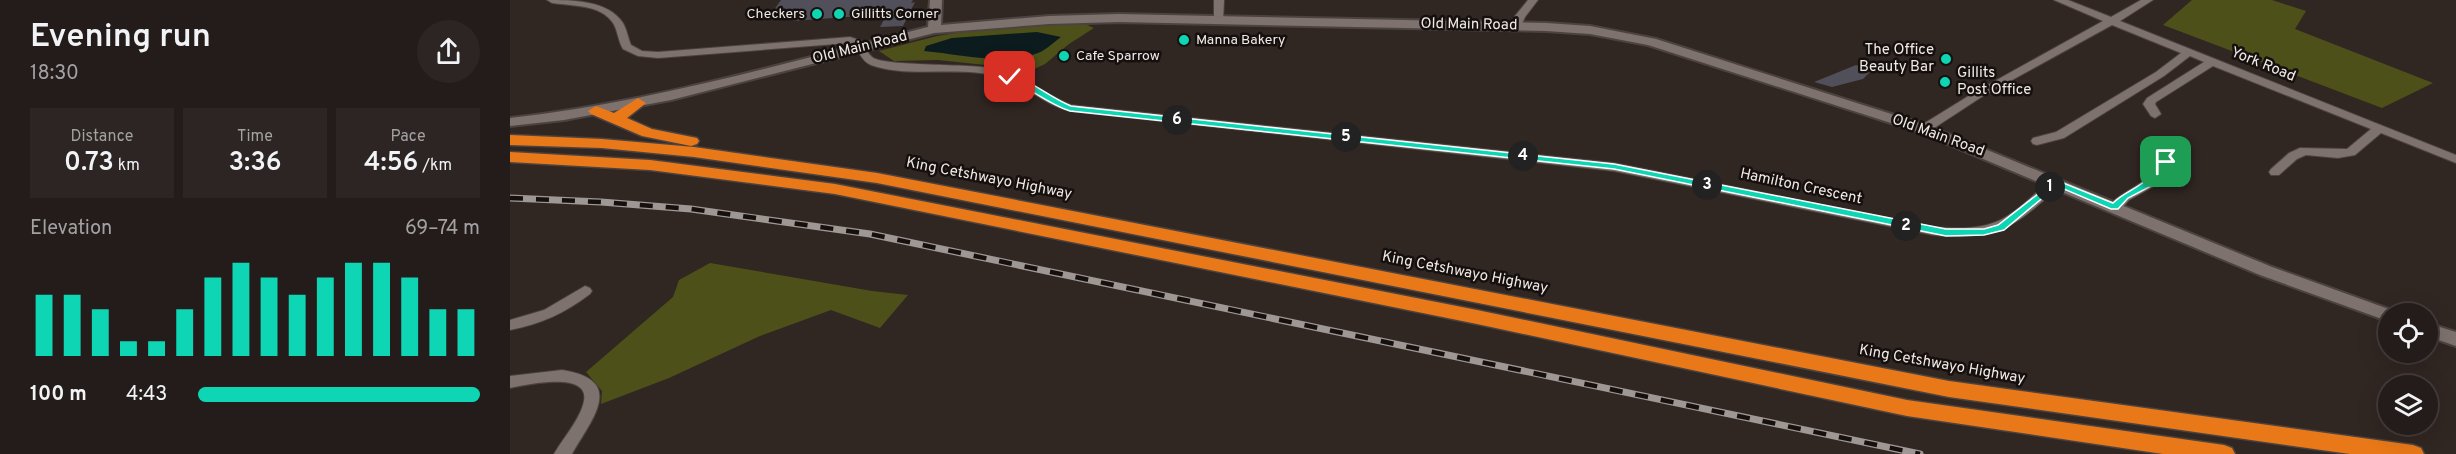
<!DOCTYPE html>
<html lang="en">
<head>
<meta charset="utf-8">
<style>
  :root { --surface:#241c1a; --page:#2c2523; --text:#f1f3f6; --muted:#a3a1a2; --line:#413a39; --accent:#0ed5b4 }
  body { margin:0; font-family:Overpass,sans-serif; background:var(--page); color:var(--text); height:100vh; display:flex; flex-direction:column; font-size:22px; white-space:nowrap }
  * { box-sizing:border-box; margin:0 }
  p { font-size:20px; color:var(--muted) }
  .icon { flex:none; width:33px; height:33px; fill:none; stroke:currentColor; stroke-width:2; stroke-linecap:round; stroke-linejoin:round }
  .map { position:relative; flex:1; overflow:hidden }
  .details { display:flex; flex-direction:column; background:var(--surface); width:510px }
  .details>* { flex:none }
  .fabs { position:absolute; left:1868px; top:303px; display:grid; gap:12px }
  .fabs a { display:grid; place-items:center; width:60px; height:60px; border-radius:50%; background:var(--surface); box-shadow:0 6px 24px #0002,0 0 0 2px var(--line); font-size:30px }
  .pin { position:absolute; display:grid; place-items:center; width:51px; height:51px; color:#fff; margin:-26px; border-radius:12px; box-shadow:0 3px 9px #0006 }
  .km { position:absolute; width:30px; height:30px; margin:-15px; border-radius:50%; background:#222; color:#fff; font-size:16px; line-height:30px; text-align:center }
  .round { display:grid; place-items:center; flex:none; width:63px; height:63px; border-radius:32px; background:var(--page) }
  .overview { display:flex; align-items:center; justify-content:space-between; height:102px; padding:0 30px }
  h1 { font-size:33px; font-weight:600; line-height:45px }
  .figures { display:grid; grid-template-columns:repeat(3,1fr); gap:9px; height:102px; padding:6px 30px }
  .figures div { display:grid; align-content:center; border-radius:0px; background:var(--page); text-align:center }
  .figures b { font-size:26px; font-weight:600 }
  .figures small { font-size:16px; font-weight:400 }
  .figures p { font-size:16px }
  .chart { height:168px; padding:12px 30px }
  .chart p { display:flex; justify-content:space-between }
  .chart svg { width:100%; height:108px; margin-top:6px; stroke:var(--accent); stroke-width:6 }
  ul { padding:0 30px; list-style:none; font-size:20px }
  li { display:grid; grid-template-columns:96px 72px 1fr; align-items:center; height:45px }
  li i { height:15px; border-radius:8px; background:var(--accent) }
  main { display:flex; flex:1; min-height:0 }
  .map>svg:first-child { display:block }
  .green { fill:#4d5119 }
  .water { fill:#0c1c1e }
  .building { fill:#514f59 }
  .lines { fill:none; stroke-linecap:round; stroke-linejoin:round }
  .minor-casing { stroke:#4c4340; stroke-width:2 }
  .tertiary-casing { stroke:#4c4340; stroke-width:4 }
  .motorway-casing { stroke:#4c4340; stroke-width:3 }
  .minor { fill:#7d726d; fill-rule:evenodd }
  .tertiary { fill:#7d726d; fill-rule:evenodd }
  .motorway { fill:#e87818; fill-rule:evenodd }
  .rail-casing { stroke:#9f9794; stroke-width:7 }
  .rail { stroke:#15100e; stroke-width:4.5; stroke-dasharray:13; stroke-linecap:butt }
  .route { fill:#0ed5b4; stroke:#fff; stroke-width:1.5 }
  .poi-dot { fill:#0ed5b4; stroke:#15100e; stroke-width:2 }
  .labels { text-anchor:middle; dominant-baseline:central; stroke-width:5; stroke-linejoin:round; paint-order:stroke }
  .far-poi-label { font-size:14px; fill:#f0e9e6; stroke:#15100e; text-anchor:start }
  .street-label { font-size:15px; fill:#f0e9e6; stroke:#15100e }
  .poi-label { font-size:15px; fill:#f0e9e6; stroke:#15100e; text-anchor:end }
</style>
</head>
<body>
<main>
<section class="details">
<div class="overview"><div><h1>Evening run</h1><p>18:30</p></div><a class="round"><svg class="icon" aria-label="share" viewBox="0 0 24 24"><path d="M12 15V3M7 8l5-5 5 5M5 13v7h14v-7"/></svg></a></div>
<div class="figures">
<div><p>Distance</p><b>0.73<small> km</small></b></div>
<div><p>Time</p><b>3:36</b></div>
<div><p>Pace</p><b>4:56<small> /km</small></b></div>
</div>
<div class="chart"><p><span>Elevation</span>69–74 m</p>
<svg viewBox="0 0 160 44" preserveAspectRatio="none"><path d="M5 44V19M15 44V19M25 44V25M35 44V38M45 44V38M55 44V25M65 44V12M75 44V6M85 44V12M95 44V19M105 44V12M115 44V6M125 44V6M135 44V12M145 44V25M155 44V25"/></svg>
</div>
<ul>
<li><b>100 m</b>4:43<i style="width:100%"></i></li>
</ul>
</section>
<div class="map">
<svg width="1946" height="454" viewBox="0 0 1946 454">
  <rect width="100%" height="100%" fill="#302622"/>
  <g class="green">
    <polygon points="1682,0 1762,0 1796,11 1785,29 1923,83 1872,108 1653,25"/>
    <polygon points="573,23 584,28 559,44 535,64 516,73 485,66 428,60 384,61 369,51 427,36 496,25"/>
    <polygon points="200,263 362,291 398,295 370,328 321,310 250,336 159,378 91,404 92,391 76,372 163,297 169,280"/>
  </g>
  <path class="water" d="M 527,32 L 551,37 C 544,42 536,50 528,53 C 497,66 448,54 414,51 L 416,46 L 442,38 Z"/>
  <g class="building">
    <polygon points="271,0 403,0 401,3 405,2 393,26 370,27 377,14 283,21 289,12 261,14"/>
    <polygon points="1346,65 1362,70 1353,79 1322,87 1304,82"/>
  </g>
  <g class="lines">
    <defs>
      <g id="minor">
        <path d="M 37,0 C 62,0 98,0 113,23 C 117,30 118,38 121,45 L 132,51 L 148,52 L 340,37 L 352,41 C 355,46 357,53 362,57 C 374,67 461,63 486,69 C 518,77 534,95 561,105 L 1104,163 L 1423,227 C 1487,232 1496,221 1541,179 L 1551,179 L 1552,182 C 1546,191 1537,198 1528,205 C 1494,236 1468,239 1423,235 L 1104,171 L 560,111 C 534,105 515,84 490,77 C 449,65 399,79 361,65 C 350,61 349,47 339,43 L 148,58 L 128,56 L 113,49 C 108,41 108,31 103,23 C 90,4 62,6 42,3 Z"/>
        <polygon points="704,0 714,0 713,22 709,23 704,20"/>
        <polygon points="1018,0 1028,0 1015,17 1010,28 1002,28 1001,26 1005,16"/>
        <polygon points="1544,0 1558,0 1601,17 1631,0 1643,0 1610,21 1946,155 1946,163 1871,133 1845,155 1828,158 1796,155 1787,159 1769,175 1761,175 1759,172 1761,169 1779,153 1790,148 1837,149 1861,129 1703,66 1646,102 1645,104 1651,114 1645,118 1641,116 1633,104 1637,98 1694,62 1680,56 1654,76 1554,138 1527,145 1523,144 1521,141 1523,138 1546,132 1646,72 1671,53 1602,25 1473,96 1418,132 1410,132 1408,129 1410,126 1465,92 1593,21"/>
        <path d="M 1656,158 L 1662,162 L 1652,170 L 1646,185 L 1619,200 L 1610,210 L 1600,210 L 1598,207 C 1608,194 1621,191 1633,181 C 1643,174 1639,163 1656,158 Z"/>
        <path d="M 75,286 L 80,288 L 82,291 L 80,294 C 55,313 31,324 0,330 L 0,320 L 34,310 Z"/>
        <path d="M 52,370 C 117,380 82,419 62,454 L 44,454 C 53,438 68,422 73,405 C 85,369 16,385 0,388 L 0,376 Z"/>
      </g>
      <g id="tertiary">
        <path d="M 420,0 L 432,0 L 431,25 L 539,16 L 609,14 L 1036,23 L 1080,26 L 1146,39 L 1419,126 L 1762,267 L 1884,311 L 1886,314 L 1878,314 L 1878,321 L 1872,319 L 1750,275 L 1409,132 L 1138,45 L 1080,34 L 1036,31 L 609,22 L 539,24 L 424,33 L 161,100 L 54,120 L 0,126 L 0,118 C 143,102 279,62 418,27 Z"/>
        <polygon points="1917,323 1946,332 1946,346 1917,336"/>
      </g>
      <g id="motorway">
        <polygon points="128,98 136,103 117,118 142,129 187,138 189,141 187,144 181,146 132,136 81,114 78,111 86,106 104,113"/>
        <polygon points="0,135 92,139 184,147 367,173 1439,381 1903,445 1911,448 1914,454 1840,454 1439,397 367,183 184,157 92,148 0,145"/>
        <polygon points="0,152 140,160 325,184 967,310 1397,400 1714,445 1722,448 1725,454 1653,454 1397,416 967,324 325,194 140,170 0,162"/>
      </g>
    </defs>
    <use href="#minor" class="minor-casing"/>
    <use href="#tertiary" class="tertiary-casing"/>
    <use href="#motorway" class="motorway-casing"/>
    <use href="#minor" class="minor"/>
    <use href="#tertiary" class="tertiary"/>
    <use href="#motorway" class="motorway"/>
    <defs>
      <polyline id="rail" points="0,198 91,202 181,209 360,234 1410,454"/>
    </defs>
    <use href="#rail" class="rail-casing"/>
    <use href="#rail" class="rail"/>
  </g>
  <path class="route" d="M 500,74 C 522,81 539,97 561,106 L 1104,164 L 1436,229 L 1474,229 L 1488,225 L 1546,180 L 1603,203 C 1613,193 1624,190 1635,181 C 1642,176 1643,167 1653,160 L 1661,162 L 1651,170 L 1645,184 L 1618,198 L 1608,209 L 1601,209 L 1547,186 L 1494,230 L 1474,235 L 1436,236 L 1104,169 L 560,111 C 536,103 519,87 497,78 L 496,77 Z"/>
  <g class="poi-dot">
    <circle cx="307" cy="14" r="6"/>
    <circle cx="329" cy="14" r="6"/>
    <circle cx="674" cy="40" r="6"/>
    <circle cx="554" cy="56" r="6"/>
    <circle cx="1436" cy="59" r="6"/>
    <circle cx="1435" cy="82" r="6"/>
  </g>
  <g class="labels">
    <g class="far-poi-label">
      <text x="295" y="14" text-anchor="end">Checkers</text>
      <text x="341" y="14">Gillitts Corner</text>
      <text x="686" y="40">Manna Bakery</text>
      <text x="566" y="56">Cafe Sparrow</text>
    </g>
    <g class="street-label">
      <text transform="translate(959 25) rotate(1)">Old Main Road</text>
      <text transform="translate(350 48) rotate(-14)">Old Main Road</text>
      <text transform="translate(1753 65) rotate(22)">York Road</text>
      <text transform="translate(1428 136) rotate(20)">Old Main Road</text>
      <text transform="translate(479 179) rotate(11)">King Cetshwayo Highway</text>
      <text transform="translate(1291 187) rotate(12)">Hamilton Crescent</text>
      <text transform="translate(955 273) rotate(11)">King Cetshwayo Highway</text>
      <text transform="translate(1432 365) rotate(10)">King Cetshwayo Highway</text>
    </g>
    <g class="poi-label">
      <text x="1424" y="50">The Office<tspan x="1424" dy="17">Beauty Bar</tspan></text>
      <text x="1447" y="73" text-anchor="start">Gillits<tspan x="1447" dy="17">Post Office</tspan></text>
    </g>
  </g>
</svg>
<div class="fabs">
<a><svg class="icon" aria-label="locate" viewBox="0 0 24 24"><circle cx="12" cy="12" r="6"/><path d="M12 2v4M12 18v4M2 12h4M18 12h4"/></svg></a>
<a><svg class="icon" aria-label="layers" viewBox="0 0 24 24"><path d="M12 4l9 5-9 5-9-5zM3 14l9 5 9-5"/></svg></a>
</div>
<div class="pin" style="left:1656px;top:162px;background:#1e9e55"><svg class="icon" aria-label="arrive" viewBox="0 0 24 24"><path d="M6 21V4h12l-3 4 3 4H6"/></svg></div>
<div class="pin" style="left:500px;top:77px;background:#d93025"><svg class="icon" aria-label="check" viewBox="0 0 24 24"><path d="M5 12l5 5 9-10"/></svg></div>
<b class="km" style="left:1540px;top:187px">1</b>
<b class="km" style="left:1396px;top:226px">2</b>
<b class="km" style="left:1197px;top:185px">3</b>
<b class="km" style="left:1013px;top:156px">4</b>
<b class="km" style="left:836px;top:137px">5</b>
<b class="km" style="left:667px;top:120px">6</b>
</div>
</main>
</body>
</html>
